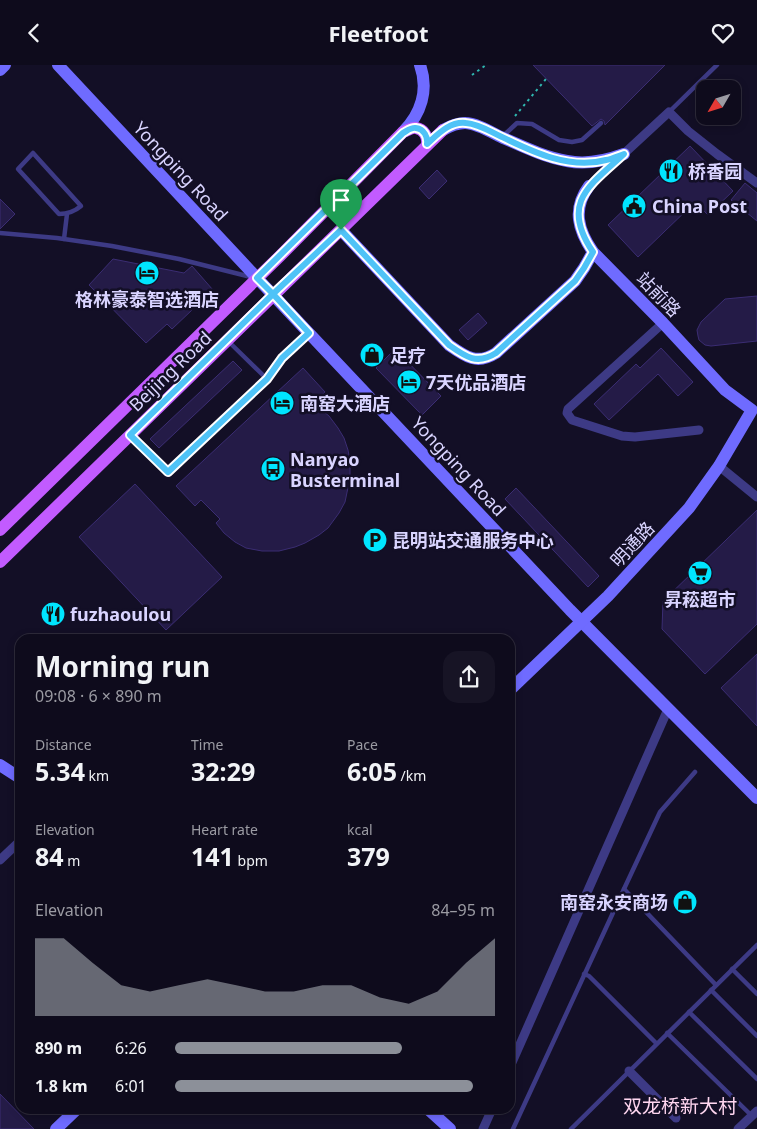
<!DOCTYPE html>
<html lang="en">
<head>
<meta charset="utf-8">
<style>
  :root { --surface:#0e0b1c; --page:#171425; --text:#f1f3f6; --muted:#9b9ba3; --line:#2e2b3b; --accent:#8c9099 }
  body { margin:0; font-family:"Noto Sans","Noto Sans SC",sans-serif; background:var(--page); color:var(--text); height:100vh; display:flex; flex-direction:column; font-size:19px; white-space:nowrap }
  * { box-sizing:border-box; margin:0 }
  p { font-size:16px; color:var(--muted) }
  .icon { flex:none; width:28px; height:28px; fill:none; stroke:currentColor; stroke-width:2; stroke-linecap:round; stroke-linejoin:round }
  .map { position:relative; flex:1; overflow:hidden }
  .panel { position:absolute; left:15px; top:569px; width:500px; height:480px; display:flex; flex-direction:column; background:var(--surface); border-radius:15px; box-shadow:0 2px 8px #0003,0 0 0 1px var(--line) }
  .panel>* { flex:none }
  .needle { width:32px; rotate:231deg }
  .controls { position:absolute; left:696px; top:15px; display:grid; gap:10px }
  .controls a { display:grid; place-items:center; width:45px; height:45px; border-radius:10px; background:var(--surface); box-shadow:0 2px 8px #0003,0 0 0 1px var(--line); font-size:25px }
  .pin { position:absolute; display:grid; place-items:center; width:42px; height:42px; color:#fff; margin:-51px -21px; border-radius:50% 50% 50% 0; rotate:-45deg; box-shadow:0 0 5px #0007 }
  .pin .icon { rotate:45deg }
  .round { display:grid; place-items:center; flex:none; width:52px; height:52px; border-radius:15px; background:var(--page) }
  .head { display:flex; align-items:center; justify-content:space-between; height:85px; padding:0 20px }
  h1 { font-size:28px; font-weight:700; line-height:38px }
  .stats { display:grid; grid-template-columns:repeat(3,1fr); gap:8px; height:85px; padding:5px 20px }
  .stats div { display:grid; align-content:center }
  .stats b { font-size:25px; font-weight:700 }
  .stats small { font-size:14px; font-weight:400 }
  .stats p { font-size:14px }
  .chart { height:140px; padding:10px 20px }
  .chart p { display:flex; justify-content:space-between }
  .chart svg { width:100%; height:90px; margin-top:5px; fill:var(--accent); opacity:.7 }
  ul { padding:0 20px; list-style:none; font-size:16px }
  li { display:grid; grid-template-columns:80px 60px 1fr; align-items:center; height:38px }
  li i { height:12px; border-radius:6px; background:var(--accent) }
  header { display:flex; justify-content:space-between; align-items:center; height:65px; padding:0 20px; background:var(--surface); font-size:22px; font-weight:700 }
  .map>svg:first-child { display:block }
  .building { fill:#241b47; stroke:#3b2d73 }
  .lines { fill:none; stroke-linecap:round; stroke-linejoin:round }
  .path { stroke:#2fb8b0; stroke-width:2; stroke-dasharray:2.5 4; stroke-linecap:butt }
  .lane { stroke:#3d3a85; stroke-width:4.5 }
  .street { stroke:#3d3a85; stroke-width:9 }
  .secondary { stroke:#6f6bff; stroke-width:12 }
  .primary { stroke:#c25bff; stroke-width:12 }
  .route-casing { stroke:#fff; stroke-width:10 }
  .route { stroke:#4fc3f7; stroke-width:6 }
  .labels { text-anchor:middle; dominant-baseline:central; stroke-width:5; stroke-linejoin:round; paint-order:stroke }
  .street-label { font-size:18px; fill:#d9d4ff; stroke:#130f26 }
  .poi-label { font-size:18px; font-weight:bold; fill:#d9d4ff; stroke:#130f26; text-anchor:start }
  .neighbourhood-label { font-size:19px; fill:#ffd6f0; stroke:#130f26 }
</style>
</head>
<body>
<header><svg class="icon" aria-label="back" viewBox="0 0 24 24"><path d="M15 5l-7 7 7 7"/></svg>Fleetfoot<svg class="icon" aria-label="heart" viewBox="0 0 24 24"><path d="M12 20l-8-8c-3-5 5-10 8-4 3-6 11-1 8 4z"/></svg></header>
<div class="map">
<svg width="757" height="1064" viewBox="0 0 757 1064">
  <rect width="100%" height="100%" fill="#130f26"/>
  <g class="building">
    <polygon points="533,0 665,0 605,60 604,56 601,54 592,61"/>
    <polygon points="690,81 733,126 708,150 701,143 695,148 690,142 638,192 608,160"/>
    <polygon points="437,105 447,116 429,134 419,123"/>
    <polygon points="745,118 757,128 757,156 731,135"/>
    <polygon points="0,134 15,149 0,164"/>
    <polygon points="113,194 184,208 192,201 213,225 172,264 167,259 146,278 89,220"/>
    <polygon points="757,231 757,276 711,281 705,280 699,275 698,271 697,265 701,257 725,234"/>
    <polygon points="478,248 487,258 468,275 459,265"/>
    <polygon points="661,283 693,317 678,331 658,309 609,355 594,339 636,299 640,303"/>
    <polygon points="395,284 441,331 422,350 376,303"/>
    <polygon points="233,296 242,305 159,383 150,374"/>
    <polygon points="303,303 325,327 313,338 329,351 338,363 344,373 348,385 350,396 350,413 345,437 339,448 328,463 319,470 305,478 295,482 279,486 262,486 246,483 235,477 224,468 216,458 220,454 201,435 195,441 176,421"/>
    <polygon points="135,419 222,512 166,565 79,472"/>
    <polygon points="516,423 599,511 588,522 505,434"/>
    <polygon points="757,445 757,559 705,609 662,564 663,536"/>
    <polygon points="757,589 757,661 721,623"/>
    <polygon points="0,1029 34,1064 0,1064"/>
  </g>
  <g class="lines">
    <g class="path">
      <polyline points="472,10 486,0"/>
      <polyline points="515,51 546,14"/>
    </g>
    <g class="lane">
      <polyline points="669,47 717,0"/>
      <polyline points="503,71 517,58 532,59 559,75 572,77 582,75 601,58"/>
      <path d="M 33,88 L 81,141 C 74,147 68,149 59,149 L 18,104 Z"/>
      <polyline points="0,168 57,173 112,181 179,194 251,212"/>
      <polyline points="64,174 67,149"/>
      <polyline points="267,314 282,293 308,269"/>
      <polyline points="131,371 168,407 267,314 228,276"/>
      <polyline points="624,824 716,920"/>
      <polyline points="732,904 757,929"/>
      <polyline points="584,909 589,911 656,978"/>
      <polyline points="711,925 757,971"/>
      <polyline points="689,947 757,1014"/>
      <polyline points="667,968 752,1051"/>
      <polyline points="513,1064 624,824 660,747 695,707"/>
      <polyline points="571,1064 757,880"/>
    </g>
    <g class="street">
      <polyline points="589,121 669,47 688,66 717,89 757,118"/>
      <polyline points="663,258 568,344 567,348 572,355 622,371 635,372 699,365"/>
      <polyline points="719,401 757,432"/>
      <polyline points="0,795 20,776"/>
      <polyline points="510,1002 668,644"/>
      <polyline points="629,1006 676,1053"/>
      <polyline points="483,1064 492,1044"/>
      <polyline points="738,1064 757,1046"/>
    </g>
    <g class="secondary">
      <polyline points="58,0 257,213 570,545 757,733"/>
      <polyline points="0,5 5,0"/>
      <path d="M 443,65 C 450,61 457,58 465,58 C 476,58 491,67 501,72 C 522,81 544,92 567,96 C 587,100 605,96 624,89"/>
      <path d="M 403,67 C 421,49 429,25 420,0"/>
      <path d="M 341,165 L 449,280 C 466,292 477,300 496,288 L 575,216 L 584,203 L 593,187"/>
      <path d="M 510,625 L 608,531 L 689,443 L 719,401 L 752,345 L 725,325 L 663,258 L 593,187 C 578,165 572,144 589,121"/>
      <polyline points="0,700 20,713"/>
      <polyline points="428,1044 450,1064"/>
      <polyline points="56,1064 77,1044"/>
    </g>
    <g class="primary">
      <path d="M 0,465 L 279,192 L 403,67 C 407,66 411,62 416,63 C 424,64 428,72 427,79"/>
      <polyline points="0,497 443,65"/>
    </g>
  </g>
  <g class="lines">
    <defs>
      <path id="route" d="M 341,165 L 273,229 L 309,268 L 282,293 L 267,314 L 168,407 L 130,370 L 273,229 L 257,213 L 403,68 C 407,66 411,62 416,63 C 424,64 428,72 427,79 C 438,69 450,56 466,58 C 479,59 491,67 502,72 C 533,87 570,105 606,95 C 612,94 618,91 624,89 C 589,121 560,138 593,187 L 584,203 L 575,216 L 496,288 C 477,300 466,292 449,280 L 341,165"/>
    </defs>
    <use href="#route" class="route-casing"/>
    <use href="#route" class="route"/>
  </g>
  <defs>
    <symbol id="restaurant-disc" viewBox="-11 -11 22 22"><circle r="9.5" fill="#00e5ff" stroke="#130f26"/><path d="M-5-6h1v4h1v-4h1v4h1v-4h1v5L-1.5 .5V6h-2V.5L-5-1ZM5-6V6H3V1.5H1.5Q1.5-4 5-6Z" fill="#111"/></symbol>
    <symbol id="civic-disc" viewBox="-11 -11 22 22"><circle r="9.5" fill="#00e5ff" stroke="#130f26"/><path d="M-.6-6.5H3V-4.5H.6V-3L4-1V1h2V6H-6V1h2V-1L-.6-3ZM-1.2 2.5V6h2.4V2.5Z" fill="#111"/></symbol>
    <symbol id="hotel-disc" viewBox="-11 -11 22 22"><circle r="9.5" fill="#00e5ff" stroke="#130f26"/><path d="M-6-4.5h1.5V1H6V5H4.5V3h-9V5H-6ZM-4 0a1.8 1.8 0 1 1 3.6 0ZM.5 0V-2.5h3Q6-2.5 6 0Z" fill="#111"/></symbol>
    <symbol id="shop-disc" viewBox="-11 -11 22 22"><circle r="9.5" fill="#00e5ff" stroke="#130f26"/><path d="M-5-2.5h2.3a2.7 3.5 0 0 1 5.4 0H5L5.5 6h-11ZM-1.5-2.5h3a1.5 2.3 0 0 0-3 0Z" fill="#111"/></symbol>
    <symbol id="bus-disc" viewBox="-11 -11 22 22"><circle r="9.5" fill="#00e5ff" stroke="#130f26"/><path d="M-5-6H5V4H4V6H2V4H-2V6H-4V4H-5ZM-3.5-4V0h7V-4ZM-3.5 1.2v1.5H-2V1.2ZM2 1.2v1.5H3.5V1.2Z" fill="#111"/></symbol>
    <symbol id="parking-disc" viewBox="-11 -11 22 22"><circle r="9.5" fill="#00e5ff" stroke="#130f26"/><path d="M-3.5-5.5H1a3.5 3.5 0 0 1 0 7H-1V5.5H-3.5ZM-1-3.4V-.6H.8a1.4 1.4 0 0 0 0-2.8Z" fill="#111"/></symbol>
    <symbol id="supermarket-disc" viewBox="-11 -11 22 22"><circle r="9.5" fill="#00e5ff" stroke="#130f26"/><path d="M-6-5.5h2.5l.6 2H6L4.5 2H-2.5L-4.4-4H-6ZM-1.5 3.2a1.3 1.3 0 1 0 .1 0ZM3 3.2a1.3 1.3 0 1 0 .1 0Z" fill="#111"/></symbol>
  </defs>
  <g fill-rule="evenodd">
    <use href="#restaurant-disc" x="657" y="92" width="28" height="28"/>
    <use href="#civic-disc" x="620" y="127" width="28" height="28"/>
    <use href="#hotel-disc" x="133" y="194" width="28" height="28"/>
    <use href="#shop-disc" x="358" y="276" width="28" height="28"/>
    <use href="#hotel-disc" x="395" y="303" width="28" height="28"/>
    <use href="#hotel-disc" x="268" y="324" width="28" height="28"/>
    <use href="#bus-disc" x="259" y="390" width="28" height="28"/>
    <use href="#parking-disc" x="361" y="461" width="28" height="28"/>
    <use href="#supermarket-disc" x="686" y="494" width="28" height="28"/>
    <use href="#restaurant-disc" x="39" y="535" width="28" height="28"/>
    <use href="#shop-disc" x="671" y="823" width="28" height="28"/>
  </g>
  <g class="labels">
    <g class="street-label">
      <text transform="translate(181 106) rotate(47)">Yongping Road</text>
      <text transform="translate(659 229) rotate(46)">站前路</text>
      <text transform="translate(170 306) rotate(-44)">Beijing Road</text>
      <text transform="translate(459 401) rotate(47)">Yongping Road</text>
      <text transform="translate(632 479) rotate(-47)">明通路</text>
    </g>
    <g class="poi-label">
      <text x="688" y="106">桥香园</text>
      <text x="652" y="141">China Post</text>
      <text x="147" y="234" text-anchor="middle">格林豪泰智选酒店</text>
      <text x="390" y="290">足疗</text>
      <text x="426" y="317">7天优品酒店</text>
      <text x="300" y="338">南窑大酒店</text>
      <text x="290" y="394">Nanyao<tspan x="290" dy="21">Busterminal</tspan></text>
      <text x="392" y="475">昆明站交通服务中心</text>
      <text x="700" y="534" text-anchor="middle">昇菘超市</text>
      <text x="70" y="549">fuzhaoulou</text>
      <text x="668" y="837" text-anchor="end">南窑永安商场</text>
    </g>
    <g class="neighbourhood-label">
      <text x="680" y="1041">双龙桥新大村</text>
    </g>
  </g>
</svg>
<div class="controls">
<a><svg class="needle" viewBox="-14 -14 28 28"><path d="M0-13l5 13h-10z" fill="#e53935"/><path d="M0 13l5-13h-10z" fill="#9b9ba3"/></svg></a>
</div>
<div class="pin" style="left:341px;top:165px;background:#1e9e55"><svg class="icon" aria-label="arrive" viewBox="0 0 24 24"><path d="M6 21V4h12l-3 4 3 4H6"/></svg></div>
<section class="panel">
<div class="head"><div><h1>Morning run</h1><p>09:08 · 6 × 890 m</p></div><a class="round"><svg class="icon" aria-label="share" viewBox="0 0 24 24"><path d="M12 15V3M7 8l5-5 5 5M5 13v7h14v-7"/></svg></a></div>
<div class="stats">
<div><p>Distance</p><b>5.34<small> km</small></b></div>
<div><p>Time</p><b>32:29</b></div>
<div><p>Pace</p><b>6:05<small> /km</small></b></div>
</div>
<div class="stats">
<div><p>Elevation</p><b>84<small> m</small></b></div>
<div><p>Heart rate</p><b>141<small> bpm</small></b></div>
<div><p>kcal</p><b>379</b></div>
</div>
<div class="chart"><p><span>Elevation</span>84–95 m</p>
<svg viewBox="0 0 160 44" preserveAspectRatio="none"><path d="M0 44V6L10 6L20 18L30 29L40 32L50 29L60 26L70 29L80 32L90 32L100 29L110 29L120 35L130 38L140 32L150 18L160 6V44z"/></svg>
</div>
<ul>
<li><b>890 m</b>6:26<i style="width:71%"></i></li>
<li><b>1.8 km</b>6:01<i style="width:93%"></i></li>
</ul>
</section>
</div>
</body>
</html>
